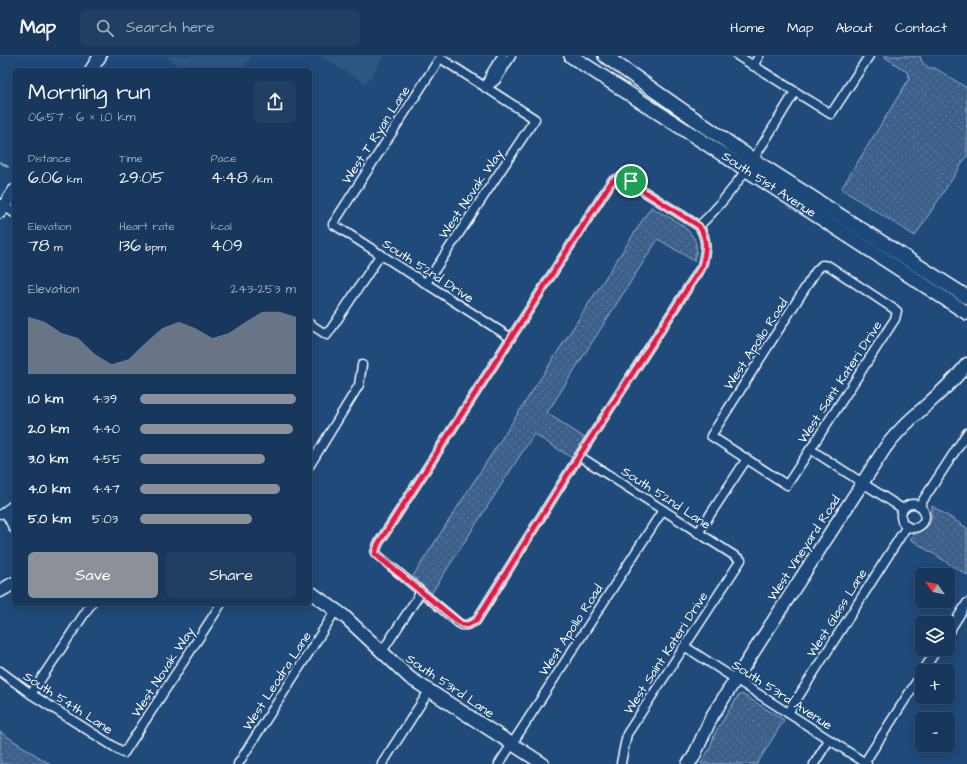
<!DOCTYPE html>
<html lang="en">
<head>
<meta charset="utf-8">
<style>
  :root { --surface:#17385c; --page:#203f62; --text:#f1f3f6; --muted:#9eacbb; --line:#365272; --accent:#8c9099 }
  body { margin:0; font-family:"Architects Daughter",sans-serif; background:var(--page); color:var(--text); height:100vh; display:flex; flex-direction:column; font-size:15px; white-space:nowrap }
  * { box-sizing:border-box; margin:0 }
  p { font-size:13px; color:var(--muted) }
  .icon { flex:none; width:22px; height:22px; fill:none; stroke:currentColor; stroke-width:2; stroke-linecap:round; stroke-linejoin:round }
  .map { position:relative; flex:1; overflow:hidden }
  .details { position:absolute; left:12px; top:12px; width:300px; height:538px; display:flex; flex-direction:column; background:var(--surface); border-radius:6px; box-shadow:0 2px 10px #0003,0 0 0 1px var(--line) }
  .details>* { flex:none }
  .needle { width:26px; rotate:303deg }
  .controls { position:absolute; left:915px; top:512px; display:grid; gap:8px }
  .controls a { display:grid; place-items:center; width:40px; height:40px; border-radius:6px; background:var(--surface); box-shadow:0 2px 10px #0003,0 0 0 1px var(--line); font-size:20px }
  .pin { position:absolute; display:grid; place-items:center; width:34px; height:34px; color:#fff; margin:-17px; border:2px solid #fff; border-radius:50%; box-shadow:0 1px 4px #0007 }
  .round { display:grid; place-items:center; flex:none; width:42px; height:42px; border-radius:6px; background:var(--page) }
  .headline { display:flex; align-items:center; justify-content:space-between; height:68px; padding:0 16px }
  h1 { font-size:22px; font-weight:600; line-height:30px }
  .metrics { display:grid; grid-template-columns:repeat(3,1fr); gap:6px; height:68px; padding:4px 16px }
  .metrics div { display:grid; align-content:center }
  .metrics b { font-size:17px; font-weight:600 }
  .metrics small { font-size:11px; font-weight:400 }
  .metrics p { font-size:11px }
  .chart { height:112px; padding:8px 16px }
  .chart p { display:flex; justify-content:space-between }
  .chart svg { width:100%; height:72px; margin-top:4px; fill:var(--accent); opacity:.7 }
  .button { display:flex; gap:8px; margin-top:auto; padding:8px 16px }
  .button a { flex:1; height:46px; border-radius:6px; background:var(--accent); color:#fff; font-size:16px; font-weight:600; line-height:46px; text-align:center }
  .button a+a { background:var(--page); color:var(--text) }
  ul { padding:0 16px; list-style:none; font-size:13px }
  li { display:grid; grid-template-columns:64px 48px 1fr; align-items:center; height:30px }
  li i { height:10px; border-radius:5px; background:var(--accent) }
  header { display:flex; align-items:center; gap:24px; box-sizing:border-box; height:56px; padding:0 20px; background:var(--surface); border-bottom:1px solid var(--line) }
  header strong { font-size:19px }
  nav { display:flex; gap:22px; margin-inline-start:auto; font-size:14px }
  .search { width:280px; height:36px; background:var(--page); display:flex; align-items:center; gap:10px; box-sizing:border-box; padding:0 14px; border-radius:6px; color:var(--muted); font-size:15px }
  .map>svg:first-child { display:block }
  .built { fill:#2e5683 }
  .green { fill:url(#green-dots); stroke:#9eb0c5 }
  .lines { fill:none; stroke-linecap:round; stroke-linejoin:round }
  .stream { stroke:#a3b5c8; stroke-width:2 }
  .street-casing { stroke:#fff; stroke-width:11 }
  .secondary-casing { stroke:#fff; stroke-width:15 }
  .primary-casing { stroke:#fff; stroke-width:16 }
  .street { stroke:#1f4a7a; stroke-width:8 }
  .secondary { stroke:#1f4a7a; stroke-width:12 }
  .primary { stroke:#1f4a7a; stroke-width:13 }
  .route-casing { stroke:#fff; stroke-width:8 }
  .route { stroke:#e11d48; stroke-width:5 }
  .labels { text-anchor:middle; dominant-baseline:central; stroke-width:4; stroke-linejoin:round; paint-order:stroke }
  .street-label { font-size:13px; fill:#fff; stroke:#1f4a7a }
</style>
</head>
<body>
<header>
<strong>Map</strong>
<div class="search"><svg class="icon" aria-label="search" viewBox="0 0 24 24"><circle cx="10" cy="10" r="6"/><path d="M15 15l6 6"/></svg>Search here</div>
<nav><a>Home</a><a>Map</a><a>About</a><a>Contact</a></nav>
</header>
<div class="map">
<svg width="967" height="708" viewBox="0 0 967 708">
  <defs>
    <pattern id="green-dots" width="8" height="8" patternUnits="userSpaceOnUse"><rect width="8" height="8" fill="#3c618b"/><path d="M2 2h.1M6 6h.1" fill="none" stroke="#59799c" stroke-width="1.8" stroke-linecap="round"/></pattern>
  </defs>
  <rect width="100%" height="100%" fill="#1f4a7a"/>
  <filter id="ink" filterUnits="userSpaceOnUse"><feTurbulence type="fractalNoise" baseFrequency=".025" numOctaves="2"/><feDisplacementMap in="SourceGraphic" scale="8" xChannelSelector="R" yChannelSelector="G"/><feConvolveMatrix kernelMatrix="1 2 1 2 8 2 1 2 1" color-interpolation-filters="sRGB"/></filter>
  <g filter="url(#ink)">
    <g class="built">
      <polygon points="164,0 251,0 242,14 186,14"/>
      <polygon points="320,0 384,0 366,28"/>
    </g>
    <g class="green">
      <polygon points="883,0 920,0 922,6 929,12 935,12 967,32 967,100 915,180 841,133 909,23 907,16"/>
      <path d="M 651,151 C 672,164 706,175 694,205 L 658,183 L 547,357 L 585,382 L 572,402 L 534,378 L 431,538 L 413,520 Z"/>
      <path d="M 932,450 L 967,472 L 967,519 L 910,483 C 924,468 932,479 932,450 Z"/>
      <polygon points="742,638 784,664 757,708 701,708 710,692 715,677 738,640"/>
      <polygon points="0,676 50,708 0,708"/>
    </g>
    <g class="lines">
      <polyline class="stream" points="0,106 8,111"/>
      <defs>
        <g id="street">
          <polyline points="738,0 831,58 869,0"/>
          <polyline points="753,10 759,0"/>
          <polyline points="486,32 496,24 511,0"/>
          <polyline points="486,32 490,19 502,0"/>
          <path d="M 621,121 L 699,170 C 708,184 706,194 702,210 L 579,400 L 476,565 L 467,569 L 461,569 L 375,497 L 378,488 L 612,125 Z"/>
          <polyline points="1,148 14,157"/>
          <path d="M 699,170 C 739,133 766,82 795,36"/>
          <polygon points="822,209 829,210 897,255 895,263 787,429 711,380 816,215"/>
          <polyline points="426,227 535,63 440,2 333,168 511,282"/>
          <polyline points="310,268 327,279 381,198"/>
          <polyline points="810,393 903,453"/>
          <polyline points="579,400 741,504 627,678 621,707"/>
          <polyline points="310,409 359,329 362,309"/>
          <circle cx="913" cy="460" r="12"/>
          <polyline points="920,449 967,377"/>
          <polyline points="5,456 14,473"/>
          <polyline points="1,458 14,448"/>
          <polyline points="698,477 746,404"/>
          <polyline points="948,577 967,547"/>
          <polyline points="684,590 867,708"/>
          <polyline points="381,597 421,536"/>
          <polyline points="0,615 31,638 124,697 221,548"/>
          <polyline points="923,615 937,593"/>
          <polyline points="31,638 91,548"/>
          <polyline points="788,657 907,470"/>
          <polyline points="865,706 922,617"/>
          <polyline points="238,708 336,554"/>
          <polyline points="382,708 429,635"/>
          <polyline points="499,708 663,454"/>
          <polyline points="814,708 829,684"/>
        </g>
        <g id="secondary">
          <polyline points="91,14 100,0"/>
          <polyline points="0,156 14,135"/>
          <polyline points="0,535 14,527"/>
          <polyline points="310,536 344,560 410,622 543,708"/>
          <path d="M 688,708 L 693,702 L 712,660 L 885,392 C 909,359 943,340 967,308"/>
        </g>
        <g id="primary">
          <path id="s1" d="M 571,0 L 967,257"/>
          <polyline points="605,0 752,103 967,241"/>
        </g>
      </defs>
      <use href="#street" class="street-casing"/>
      <use href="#secondary" class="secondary-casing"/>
      <use href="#primary" class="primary-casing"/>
      <use href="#street" class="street"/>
      <use href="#secondary" class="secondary"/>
      <use href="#primary" class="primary"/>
    </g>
  </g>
  <g class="lines" filter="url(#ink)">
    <defs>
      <path id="route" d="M 621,121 L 699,170 C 708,184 706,194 702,210 L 579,400 L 476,565 L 467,569 L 461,568 L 375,498 L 378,488 L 612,125 Z"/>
    </defs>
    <use href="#route" class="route-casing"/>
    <use href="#route" class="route"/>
  </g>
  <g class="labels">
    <g class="street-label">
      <text transform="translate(376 79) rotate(-57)">West T Ryan Lane</text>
      <text stroke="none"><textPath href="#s1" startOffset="236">South 51st Avenue</textPath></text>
      <text transform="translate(471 138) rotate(-56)">West Novak Way</text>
      <text transform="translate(428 215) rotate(33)">South 52nd Drive</text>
      <text transform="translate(756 288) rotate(-57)">West Apollo Road</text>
      <text transform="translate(840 326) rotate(-57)">West Saint Kateri Drive</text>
      <text transform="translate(666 442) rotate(33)">South 52nd Lane</text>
      <text transform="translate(804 492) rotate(-57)">West Vineyard Road</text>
      <text transform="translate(837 557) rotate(-58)">West Glass Lane</text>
      <text transform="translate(571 574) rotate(-57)">West Apollo Road</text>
      <text transform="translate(666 597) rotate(-57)">West Saint Kateri Drive</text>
      <text transform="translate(163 616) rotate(-57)">West Novak Way</text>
      <text transform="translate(277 625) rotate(-57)">West Leodra Lane</text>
      <text transform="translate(450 630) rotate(34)">South 53rd Lane</text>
      <text transform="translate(782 639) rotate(33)">South 53rd Avenue</text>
      <text transform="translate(68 647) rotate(33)">South 54th Lane</text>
    </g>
  </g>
</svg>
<div class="controls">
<a><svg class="needle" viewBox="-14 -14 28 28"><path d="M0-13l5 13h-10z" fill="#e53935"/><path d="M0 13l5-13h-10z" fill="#9eacbb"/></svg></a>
<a><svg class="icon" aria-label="layers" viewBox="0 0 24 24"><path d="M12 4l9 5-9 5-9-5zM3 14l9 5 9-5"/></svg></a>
<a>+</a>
<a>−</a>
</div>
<div class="pin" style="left:631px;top:125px;background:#1e9e55"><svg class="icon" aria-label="arrive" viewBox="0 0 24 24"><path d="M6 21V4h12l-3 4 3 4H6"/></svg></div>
<section class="details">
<div class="headline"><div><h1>Morning run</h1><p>06:57 · 6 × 1.0 km</p></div><a class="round"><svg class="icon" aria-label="share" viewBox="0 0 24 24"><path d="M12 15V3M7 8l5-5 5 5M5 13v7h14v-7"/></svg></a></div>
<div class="metrics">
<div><p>Distance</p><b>6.06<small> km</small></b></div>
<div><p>Time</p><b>29:05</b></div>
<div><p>Pace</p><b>4:48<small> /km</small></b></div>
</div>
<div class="metrics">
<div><p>Elevation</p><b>78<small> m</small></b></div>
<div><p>Heart rate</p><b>136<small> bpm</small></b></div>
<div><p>kcal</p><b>409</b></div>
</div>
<div class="chart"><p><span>Elevation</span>243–253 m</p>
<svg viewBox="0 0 160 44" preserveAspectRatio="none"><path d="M0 44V9L10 12L20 19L30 22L40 32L50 38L60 35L70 25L80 16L90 12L100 16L110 22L120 19L130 12L140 6L150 6L160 9V44z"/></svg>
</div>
<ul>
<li><b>1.0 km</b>4:39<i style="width:100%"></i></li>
<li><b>2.0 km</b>4:40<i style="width:98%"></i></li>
<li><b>3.0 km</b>4:55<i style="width:80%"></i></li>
<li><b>4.0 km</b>4:47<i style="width:90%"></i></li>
<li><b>5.0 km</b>5:03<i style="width:72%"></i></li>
</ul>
<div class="button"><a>Save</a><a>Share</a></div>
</section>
</div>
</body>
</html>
